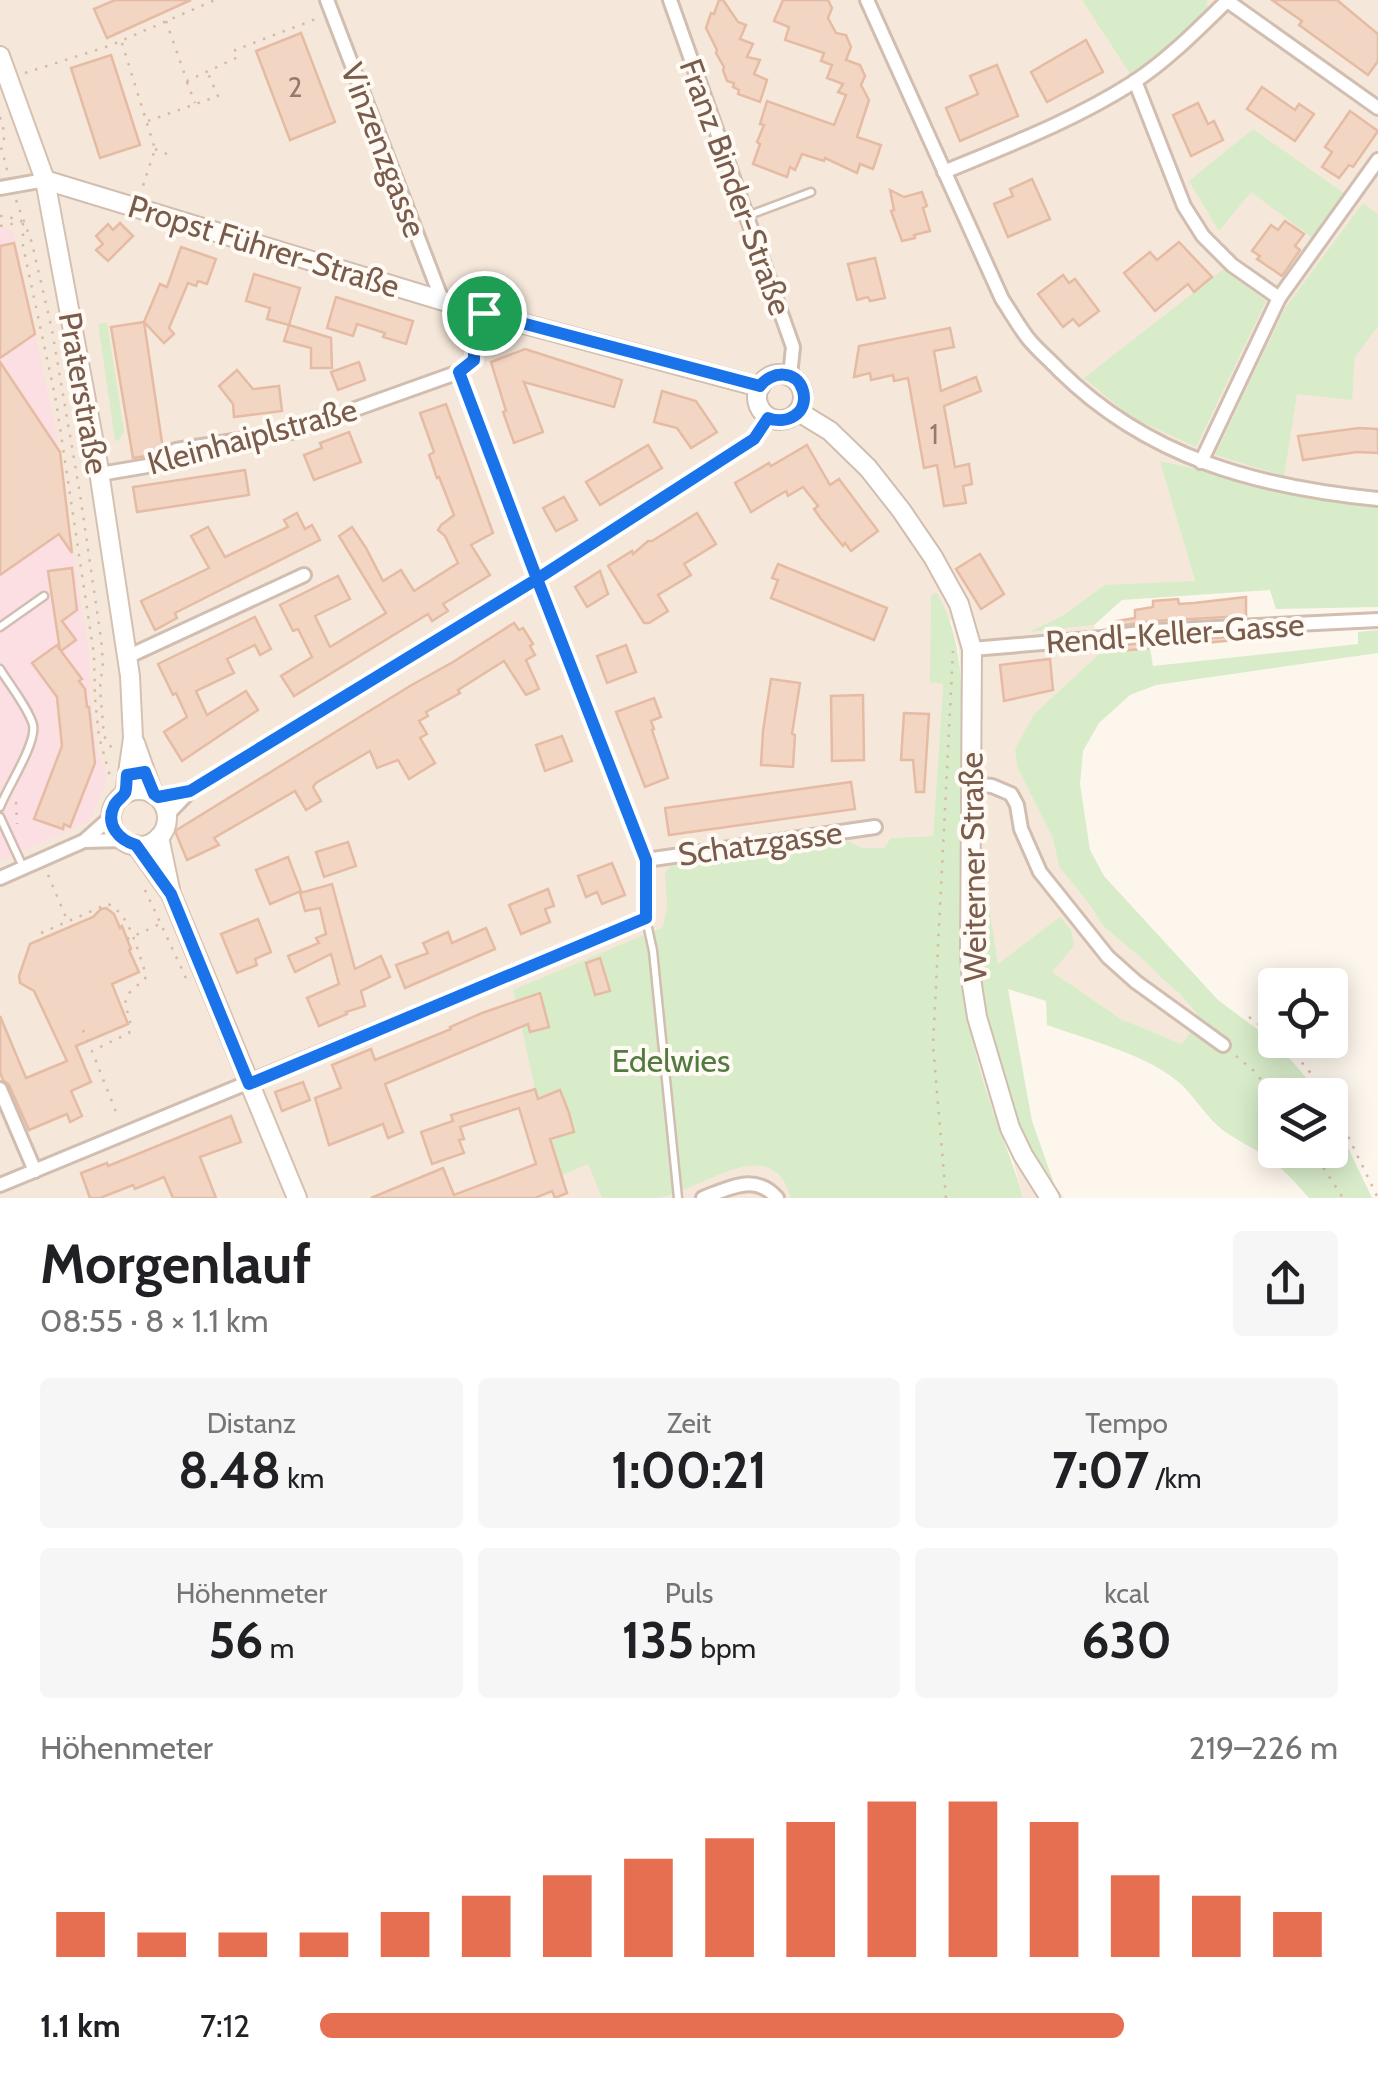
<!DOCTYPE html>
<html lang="de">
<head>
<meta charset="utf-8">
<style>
  :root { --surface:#fff; --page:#f6f6f6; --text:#202124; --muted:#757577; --accent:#e76f51 }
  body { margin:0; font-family:Cabin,sans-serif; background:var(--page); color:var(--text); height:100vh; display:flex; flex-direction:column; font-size:38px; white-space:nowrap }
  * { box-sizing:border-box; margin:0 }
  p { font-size:32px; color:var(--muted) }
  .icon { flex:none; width:55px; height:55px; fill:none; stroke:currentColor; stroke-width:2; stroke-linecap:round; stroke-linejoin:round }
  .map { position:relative; height:1198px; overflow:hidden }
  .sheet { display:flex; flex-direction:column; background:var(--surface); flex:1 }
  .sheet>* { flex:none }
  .controls { position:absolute; left:1258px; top:968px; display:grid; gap:20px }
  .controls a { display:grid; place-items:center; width:90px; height:90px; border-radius:10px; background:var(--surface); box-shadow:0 5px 25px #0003; font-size:50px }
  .pin { position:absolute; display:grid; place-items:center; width:85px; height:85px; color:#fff; margin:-42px; border:5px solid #fff; border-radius:50%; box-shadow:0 2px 10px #0007 }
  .round { display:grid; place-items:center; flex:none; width:105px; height:105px; border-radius:10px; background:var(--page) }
  .head { display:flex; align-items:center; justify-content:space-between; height:170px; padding:0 40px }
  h1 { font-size:55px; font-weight:800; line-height:75px }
  .figures { display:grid; grid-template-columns:repeat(3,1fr); gap:15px; height:170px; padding:10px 40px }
  .figures div { display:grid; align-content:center; border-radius:10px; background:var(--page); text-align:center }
  .figures b { font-size:50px; font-weight:800 }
  .figures small { font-size:28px; font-weight:400 }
  .figures p { font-size:28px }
  .chart { height:280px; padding:20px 40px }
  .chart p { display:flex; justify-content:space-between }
  .chart svg { width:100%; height:180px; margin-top:10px; stroke:var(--accent); stroke-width:6 }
  ul { padding:0 40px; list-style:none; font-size:32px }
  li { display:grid; grid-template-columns:160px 120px 1fr; align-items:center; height:75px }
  li i { height:25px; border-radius:12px; background:var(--accent) }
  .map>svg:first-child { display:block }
  .residential { fill:#f5e8da }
  .medical { fill:#fbdfe3 }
  .green { fill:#d8ecc9 }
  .building { fill:#f3d5c3; stroke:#e6bba3; stroke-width:2.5 }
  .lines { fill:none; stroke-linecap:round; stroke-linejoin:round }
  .service-casing { stroke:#d1beb0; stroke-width:11 }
  .minor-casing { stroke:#d1beb0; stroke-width:18 }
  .tertiary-casing { stroke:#d1beb0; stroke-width:22 }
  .secondary-casing { stroke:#d6c0b0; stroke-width:22 }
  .path { stroke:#d9b8a5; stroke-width:2.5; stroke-dasharray:2.5 8; stroke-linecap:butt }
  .service { stroke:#fff; stroke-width:6 }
  .minor { stroke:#fff; stroke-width:12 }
  .tertiary { stroke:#fff; stroke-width:18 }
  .secondary { stroke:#fff; stroke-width:18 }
  .route-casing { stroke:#fff; stroke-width:20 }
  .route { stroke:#1a73e8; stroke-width:12 }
  .labels { text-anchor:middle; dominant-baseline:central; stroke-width:8; stroke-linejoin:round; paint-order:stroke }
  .number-label { font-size:28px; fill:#987a6a }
  .street-label { font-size:32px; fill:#7a5c4d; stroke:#fffaf3 }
  .park-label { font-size:32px; fill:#537a41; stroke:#fffaf3 }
</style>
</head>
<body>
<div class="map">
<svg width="1378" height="1198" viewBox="0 0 1378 1198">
  <rect width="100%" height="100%" fill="#fdf6ec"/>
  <polygon class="residential" points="0,0 1378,0 1378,508 1280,492 1198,469 1161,461 1195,582 1105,586 1062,616 1032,631 1094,625 1099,654 1034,714 1018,769 1053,839 1059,867 1087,901 1105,928 1145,961 1160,977 1179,993 1200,1019 1182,1044 1121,1019 1051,972 1074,946 998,965 988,899 980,984 986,1015 1008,1097 1030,1150 1064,1198 1023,1198 1013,1160 990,1102 967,1020 961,985 959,953 962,693 959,651 951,619 931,682 943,683 933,836 892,838 884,848 863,848 845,840 666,873 667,906 664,926 814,1198 0,1198"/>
  <polygon class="medical" points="6,227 14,234 16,241 60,452 70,537 89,651 90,694 96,748 105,769 106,782 89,822 0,860 0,228"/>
  <g class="green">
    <polygon points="1082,0 1207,0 1208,10 1173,42 1131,75"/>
    <polygon points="1253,129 1345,194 1314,239 1251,192 1219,231 1189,181"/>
    <polygon points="1363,203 1378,214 1378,326 1355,357 1352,400 1297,394 1284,476 1215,455 1285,308"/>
    <polygon points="1224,269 1266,301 1196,447 1131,417 1084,378"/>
    <polygon points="107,322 124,431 119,441 115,440 98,324"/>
    <polygon points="1160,461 1198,469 1280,492 1378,508 1378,607 1276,609 1270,590 1122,600 1094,625 1029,632 1062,616 1105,585 1195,581"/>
    <path d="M 937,593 C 956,628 959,654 962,693 L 959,953 C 963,1013 979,1074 1000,1130 C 1008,1153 1017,1175 1023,1198 L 791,1198 C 771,1128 701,1192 657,1198 C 639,1198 620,1198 602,1198 L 588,1164 L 562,1175 L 535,1088 L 513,990 L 663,927 L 667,906 L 665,873 L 671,866 L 846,840 L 863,848 L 884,848 L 891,838 L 933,836 L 943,684 L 930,682 L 931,595 Z"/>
    <path d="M 1378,630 L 1378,653 L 1156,685 L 1130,695 L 1099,723 L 1083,751 L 1080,784 L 1090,850 L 1104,876 L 1218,1000 L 1277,1044 L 1321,1095 L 1275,1095 L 1275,1150 L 1330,1150 L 1330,1110 L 1372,1198 L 1309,1198 C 1295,1182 1282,1167 1264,1155 C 1251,1147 1237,1140 1224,1131 C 1207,1118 1197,1100 1182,1085 C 1149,1055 1089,1040 1047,1025 L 1046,1001 L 1008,989 L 1032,1121 L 1056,1189 C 1010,1124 984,1038 978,959 C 977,938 978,918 978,897 L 988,898 L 998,964 L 1060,917 L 1071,930 L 1074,946 L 1052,972 L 1121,1019 L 1182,1044 L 1200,1018 L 1179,993 L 1160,977 L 1145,961 L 1105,928 L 1087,901 L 1059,867 L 1053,839 L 1018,769 L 1015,749 L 1034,714 L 1099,654 L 1150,648 L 1153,666 L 1358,644 L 1358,632 Z"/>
  </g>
  <g class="building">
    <polygon points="115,0 191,0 107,38 94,9"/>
    <polygon points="719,0 723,0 738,22 746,25 740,39 753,44 747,57 760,60 754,74 767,80 760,102 738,94 739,90 733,87 734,83 727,81 723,70 724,67 716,53 717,50 706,28 711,13 714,14"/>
    <polygon points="783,0 828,0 832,8 828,18 836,33 846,35 851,47 846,60 860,65 865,76 861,85 869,100 857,137 881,145 873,169 860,164 857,173 825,158 824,161 802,154 795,170 790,167 787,177 753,164 760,144 757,142 764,125 760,124 767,101 834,125 846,95 838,92 843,84 827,78 832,65 821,61 824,53 785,40 789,27 774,21"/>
    <polygon points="1272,0 1337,0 1378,34 1378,61 1368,75 1299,25 1302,21"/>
    <polygon points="301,33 335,122 290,140 256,51"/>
    <polygon points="1086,40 1103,72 1047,102 1031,72"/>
    <polygon points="111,55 140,145 100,158 71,68"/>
    <polygon points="997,65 1018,116 960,141 946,108 978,94 970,76"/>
    <polygon points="1262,87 1295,110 1299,104 1314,114 1295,141 1247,109"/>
    <polygon points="1198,103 1208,124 1214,121 1223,140 1191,156 1173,115"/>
    <polygon points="1350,111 1378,131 1353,167 1349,165 1339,178 1322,167 1332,152 1325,147"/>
    <polygon points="1032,179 1050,219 1008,237 994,204 1013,196 1010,189"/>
    <polygon points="890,190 904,197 922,192 927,206 923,208 930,231 914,235 915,238 902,241 891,211 894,210"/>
    <polygon points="1285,221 1304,234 1295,246 1300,250 1282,276 1257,259 1260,256 1252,251 1271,225 1278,230"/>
    <polygon points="120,223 133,236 108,261 96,250 103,244 96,236 108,224 113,230"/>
    <polygon points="1179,242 1212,277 1194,292 1188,284 1155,311 1124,273 1150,252 1157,260"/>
    <polygon points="14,243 35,334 0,358 0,246"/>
    <polygon points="181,247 216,259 207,284 198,281 196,286 188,283 169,328 174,334 164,343 144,322 160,284 167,287"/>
    <polygon points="875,258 885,298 870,301 868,297 857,300 848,264"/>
    <polygon points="254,274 300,288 289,325 267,319 270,308 246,301"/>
    <polygon points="1063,275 1069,283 1075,279 1099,311 1079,326 1073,319 1063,327 1038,294"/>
    <polygon points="336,297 413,321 406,344 383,337 385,333 357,324 353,336 327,328"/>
    <polygon points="144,322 163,449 160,454 133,458 111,327"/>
    <polygon points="289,325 331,338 332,368 311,368 311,348 284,341"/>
    <polygon points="950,328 954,347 934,351 941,391 976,377 981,391 944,406 955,467 969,464 972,484 963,486 966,503 944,506 937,465 924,468 908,378 894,381 893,375 871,380 870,373 854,377 859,346"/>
    <polygon points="525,349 622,380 614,407 524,382 543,432 514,443 503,412 506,411 491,362"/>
    <polygon points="0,362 60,452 72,553 59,534 0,575"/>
    <polygon points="359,362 365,380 338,390 331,372"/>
    <polygon points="237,370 253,389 279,386 282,411 234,417 233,404 219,386"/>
    <polygon points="662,391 696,401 717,432 691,448 677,428 654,422"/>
    <polygon points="446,404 493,533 471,545 490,575 443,604 448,611 432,621 428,614 294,696 281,676 312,657 298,629 293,631 280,605 338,576 350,599 315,616 330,647 386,613 339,536 352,527 366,548 383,581 401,570 414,591 458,563 445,536 438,530 441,525 454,515 439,477 437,478 429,455 434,452 420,413"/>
    <polygon points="1359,428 1378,429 1378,453 1357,452 1303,460 1298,436"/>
    <polygon points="349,432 361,462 314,480 304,455 322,448 320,443"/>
    <polygon points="648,445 662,468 600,505 586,482"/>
    <polygon points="807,445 830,485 839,479 878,531 851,551 845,543 843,546 821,519 814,509 818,506 803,487 788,496 786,491 751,512 735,483 769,463 771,466"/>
    <polygon points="245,470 249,495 137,512 133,487"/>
    <polygon points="564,497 577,520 556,531 543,508"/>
    <polygon points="297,513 305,529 312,525 320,540 175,613 177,618 155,630 141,601 209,568 191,536 208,527 225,557 288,527 284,520"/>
    <polygon points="697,513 716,544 684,564 691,575 658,595 668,611 649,623 644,623 608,566 632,551 633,554 648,541 652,541"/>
    <polygon points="980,554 1004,594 981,609 956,569"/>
    <polygon points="778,564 887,608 874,640 771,598 778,580 772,578"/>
    <polygon points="72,568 77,610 62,621 76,640 61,651 82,679 79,681 85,689 87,707 89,707 95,763 70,827 64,824 63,829 34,819 62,746 57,697 32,663 57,645 60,650 48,571"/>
    <polygon points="600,571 608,594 587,607 575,587"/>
    <polygon points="1246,597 1246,616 1154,621 1118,626 1117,621 1135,618 1135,610 1153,607 1153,601 1178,599 1179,604 1194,603"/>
    <polygon points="255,617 271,649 260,655 255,645 227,659 234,673 196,691 207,715 246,691 258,710 182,761 164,732 187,717 176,693 173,695 158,664"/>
    <polygon points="514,623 519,630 523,628 533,644 530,646 535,655 526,660 539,689 526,695 504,661 458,690 460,693 426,712 428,716 419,721 427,734 420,738 435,763 409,779 398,760 377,768 370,751 316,783 313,787 321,801 306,810 295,791 214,838 219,845 187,860 175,831 410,686 453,662"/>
    <polygon points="1246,636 1246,639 1120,651 1120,646 1156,641"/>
    <polygon points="626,645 636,672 607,683 597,656"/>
    <polygon points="1050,659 1053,690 1004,701 1000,665"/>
    <polygon points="771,679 800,683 792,734 795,735 793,767 761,765 763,731"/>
    <polygon points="863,695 864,760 832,761 831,696"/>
    <polygon points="654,698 661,717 651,721 654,729 652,730 668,778 645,787 616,712"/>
    <polygon points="904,713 929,714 924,792 916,792 913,760 901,760"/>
    <polygon points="562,736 572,761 545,771 536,745"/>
    <polygon points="851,782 855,809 669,835 665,808"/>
    <polygon points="348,842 356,866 324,877 316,852"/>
    <polygon points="288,857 301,891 270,904 256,870"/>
    <polygon points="612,863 625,895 602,904 597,892 586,897 578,876"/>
    <polygon points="332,884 355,969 381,956 390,977 361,991 365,1006 346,1012 347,1014 319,1026 307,998 339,984 331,954 295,972 288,956 319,943 316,938 326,934 320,908 305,911 300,893"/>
    <polygon points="548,889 554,906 545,909 550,922 521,934 509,905"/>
    <polygon points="106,908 114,914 120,928 122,926 131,949 129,950 139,972 112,984 128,1024 76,1046 91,1082 71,1091 82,1116 70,1122 67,1114 29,1130 9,1085 3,1080 0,1072 0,1016 26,1078 67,1061 34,991 20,983 19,976 30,944 93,917 101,909"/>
    <polygon points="258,919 271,952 255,959 257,965 237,973 221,934"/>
    <polygon points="486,928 495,949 405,988 396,965 428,953 423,943 448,932 452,943"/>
    <polygon points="600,958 610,991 595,995 586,963"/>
    <polygon points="540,993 549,1027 530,1032 528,1024 385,1084 403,1132 388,1138 383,1124 329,1145 315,1098 341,1088 332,1065 371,1049 375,1060 451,1029 450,1027 482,1013"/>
    <polygon points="303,1082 310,1100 282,1111 275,1092"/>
    <polygon points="535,1089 538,1099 560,1090 569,1113 574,1132 550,1139 567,1193 555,1198 552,1191 535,1198 371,1198 443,1168 454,1195 536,1164 519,1108 460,1127 464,1139 459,1140 464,1153 432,1164 421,1132 453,1121 451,1115"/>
    <polygon points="231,1116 241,1142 200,1157 216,1198 173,1198 164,1177 135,1189 133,1185 100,1198 90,1198 81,1173 107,1163 108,1166"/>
  </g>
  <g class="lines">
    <defs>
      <g id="service">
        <polyline points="747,216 811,192"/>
        <polyline points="0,627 44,596"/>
        <path d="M 0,669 C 9,684 29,709 33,725 C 37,743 7,788 0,807"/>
        <polyline points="0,817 23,867"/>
        <polyline points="646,919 653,951 678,1198"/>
      </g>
      <g id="minor">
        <polyline points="327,0 442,300"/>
        <polyline points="670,0 793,347 790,376"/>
        <path d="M 867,0 L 1002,299 C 1010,311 1018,325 1027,337 C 1036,349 1049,359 1059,370 C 1148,458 1257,487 1378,499"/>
        <polyline points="1226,0 1378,108"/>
        <polyline points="1135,81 1184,206 1203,236 1232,265 1279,298"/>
        <path d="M 944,172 C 1009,145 1075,120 1134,82 C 1168,60 1199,28 1228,0"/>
        <polyline points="0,188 45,180"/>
        <polyline points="1201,462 1279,298 1378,160"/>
        <polyline points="972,649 1102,638 1155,631 1378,620"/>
        <polyline points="127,657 304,575"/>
        <polyline points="972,784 992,786 1011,794 1017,805 1021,829 1040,872 1108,957 1136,982 1223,1045"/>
        <polyline points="158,797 190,791"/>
        <polyline points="167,815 190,791 537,579 754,439 768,418"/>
        <polyline points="84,841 123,840"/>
        <polyline points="646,860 875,827"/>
        <polyline points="0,878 84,841 111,817"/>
        <polyline points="0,1089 35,1171"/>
        <polyline points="0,1185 646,918 646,860 459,372 291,432 176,450 165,463 100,474"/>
        <path d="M 703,1198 C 729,1188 755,1173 777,1198"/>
      </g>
      <g id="tertiary">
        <polyline points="45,180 483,313 760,387"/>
        <circle cx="780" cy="397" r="23"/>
        <polyline points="799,412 830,431 868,468 901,510 933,557 959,604 972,649 970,954 972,985 977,1017 1010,1128 1023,1155 1050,1198"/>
      </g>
      <g id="secondary">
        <polyline points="0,56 45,180 98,465 130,676 133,738 125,794"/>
        <polyline points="135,743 153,794"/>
        <circle cx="139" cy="818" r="28"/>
        <polyline points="159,837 171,894 297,1198"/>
        <polyline points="136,845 168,890"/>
      </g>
    </defs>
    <use href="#service" class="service-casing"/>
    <use href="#minor" class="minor-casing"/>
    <use href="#tertiary" class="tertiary-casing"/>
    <use href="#secondary" class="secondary-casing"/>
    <g class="path">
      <polyline points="166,21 187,81 238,57 235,50 316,19"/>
      <polyline points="122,43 155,149 141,192"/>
      <polyline points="25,73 109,46 215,0"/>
      <polyline points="187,82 195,103"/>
      <path d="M 0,117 C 3,128 7,136 1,147 L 8,173"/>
      <polyline points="148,121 218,96 207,71"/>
      <polyline points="155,149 171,156"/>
      <polyline points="16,200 32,243 52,330 80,494 101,639 103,662 100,688 104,736 113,750"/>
      <polyline points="0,216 5,216 22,221"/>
      <polyline points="23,223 23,246 56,401 94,655 95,698 99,737 110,776"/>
      <polyline points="0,226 22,222"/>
      <polyline points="471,363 474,360 475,336 478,328"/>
      <polyline points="16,802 17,824"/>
      <polyline points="48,875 68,922"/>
      <polyline points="145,890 186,978"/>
      <path d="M 41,933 L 108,904 C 131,915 137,951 146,974 L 145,979 C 141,983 136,986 131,991 C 117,1005 135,1015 129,1033 L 92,1051 L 118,1117"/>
      <polyline points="127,939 160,924"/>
      <polyline points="1249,1017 1275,1036"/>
      <polyline points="83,1030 91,1049"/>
      <polyline points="1280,1040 1305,1066 1328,1095"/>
      <polyline points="1236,1056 1253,1070 1275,1096"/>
      <polyline points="1330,1099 1378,1198"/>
      <polyline points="1312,1150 1343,1198"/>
      <polyline points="946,1198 933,1045 953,651"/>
    </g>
    <use href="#service" class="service"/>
    <use href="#minor" class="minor"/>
    <use href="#tertiary" class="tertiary"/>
    <use href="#secondary" class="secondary"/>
  </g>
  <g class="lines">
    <defs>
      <path id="route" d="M 484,313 L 474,336 L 474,360 L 459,372 L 537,579 L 190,791 L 158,797 L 154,794 L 145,772 L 127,775 C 126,781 127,787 125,793 C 122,798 116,801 114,806 C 105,825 119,840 136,845 L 171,894 L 249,1084 L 646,918 L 646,860 L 537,579 L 754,439 L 768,418 C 786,425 809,414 803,391 C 797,369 771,371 760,386 L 484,313"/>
    </defs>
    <use href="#route" class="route-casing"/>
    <use href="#route" class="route"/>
  </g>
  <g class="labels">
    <g class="number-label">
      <text x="295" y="87">2</text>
      <text x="934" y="434">1</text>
    </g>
    <g class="street-label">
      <text transform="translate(384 150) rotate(69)">Vinzenzgasse</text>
      <text transform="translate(736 187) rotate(70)">Franz Binder-Straße</text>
      <text transform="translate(264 246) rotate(17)">Propst Führer-Straße</text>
      <text transform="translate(84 393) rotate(80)">Praterstraße</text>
      <text transform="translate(252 436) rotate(-15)">Kleinhaiplstraße</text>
      <text transform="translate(1175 633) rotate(-4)">Rendl-Keller-Gasse</text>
      <text transform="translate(760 843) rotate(-8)">Schatzgasse</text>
      <text transform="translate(973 867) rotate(-91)">Weiterner Straße</text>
    </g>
    <g class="park-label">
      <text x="671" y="1060">Edelwies</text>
    </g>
  </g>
</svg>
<div class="controls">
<a><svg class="icon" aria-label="locate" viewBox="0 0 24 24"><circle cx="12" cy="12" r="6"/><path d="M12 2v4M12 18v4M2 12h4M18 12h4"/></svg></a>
<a><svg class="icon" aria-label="layers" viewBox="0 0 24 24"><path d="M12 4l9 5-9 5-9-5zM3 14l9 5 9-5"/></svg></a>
</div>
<div class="pin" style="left:484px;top:313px;background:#1e9e55"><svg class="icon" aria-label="arrive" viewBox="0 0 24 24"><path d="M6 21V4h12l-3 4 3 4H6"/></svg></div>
</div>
<section class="sheet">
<div class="head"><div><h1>Morgenlauf</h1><p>08:55 · 8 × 1.1 km</p></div><a class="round"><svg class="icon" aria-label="share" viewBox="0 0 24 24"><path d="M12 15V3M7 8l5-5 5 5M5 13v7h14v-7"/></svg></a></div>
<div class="figures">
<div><p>Distanz</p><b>8.48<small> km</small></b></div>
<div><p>Zeit</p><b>1:00:21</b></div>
<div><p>Tempo</p><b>7:07<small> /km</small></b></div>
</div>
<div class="figures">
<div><p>Höhenmeter</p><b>56<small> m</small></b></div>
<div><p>Puls</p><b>135<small> bpm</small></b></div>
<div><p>kcal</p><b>630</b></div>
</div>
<div class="chart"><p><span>Höhenmeter</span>219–226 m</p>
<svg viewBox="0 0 160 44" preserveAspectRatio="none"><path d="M5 44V33M15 44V38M25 44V38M35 44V38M45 44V33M55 44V29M65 44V24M75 44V20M85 44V15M95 44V11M105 44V6M115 44V6M125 44V11M135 44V24M145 44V29M155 44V33"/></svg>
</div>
<ul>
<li><b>1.1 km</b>7:12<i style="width:79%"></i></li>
</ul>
</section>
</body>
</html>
